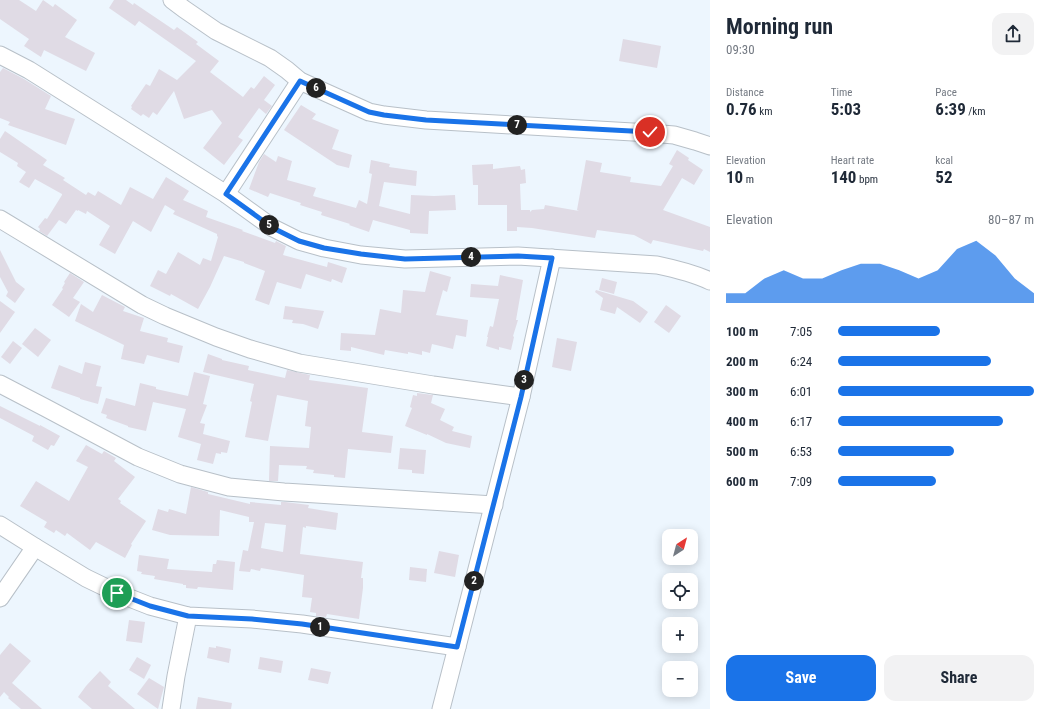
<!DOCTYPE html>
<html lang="en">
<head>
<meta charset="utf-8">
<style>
  :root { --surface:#fff; --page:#f2f2f3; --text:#1f2937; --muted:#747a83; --accent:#1a73e8 }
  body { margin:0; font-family:"Roboto Condensed",sans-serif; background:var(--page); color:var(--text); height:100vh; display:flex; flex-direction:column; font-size:15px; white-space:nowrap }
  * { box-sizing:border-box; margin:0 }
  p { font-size:13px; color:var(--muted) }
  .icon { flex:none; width:22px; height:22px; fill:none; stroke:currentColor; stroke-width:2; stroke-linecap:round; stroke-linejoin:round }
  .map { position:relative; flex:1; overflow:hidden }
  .details { display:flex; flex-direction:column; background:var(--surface); width:340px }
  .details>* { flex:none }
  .needle { width:26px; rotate:36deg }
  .buttons { position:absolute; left:662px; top:529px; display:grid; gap:8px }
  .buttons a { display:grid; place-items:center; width:36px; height:36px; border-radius:8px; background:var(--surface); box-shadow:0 2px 10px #0003; font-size:20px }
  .pin { position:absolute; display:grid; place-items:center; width:34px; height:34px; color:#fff; margin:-17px; border:2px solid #fff; border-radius:50%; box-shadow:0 1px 4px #0007 }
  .km { position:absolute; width:20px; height:20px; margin:-10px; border-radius:50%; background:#222; color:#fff; font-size:11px; line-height:20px; text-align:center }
  .round { display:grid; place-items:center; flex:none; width:42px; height:42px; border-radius:12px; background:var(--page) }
  .head { display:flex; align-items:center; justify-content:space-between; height:68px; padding:0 16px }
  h1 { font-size:22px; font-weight:700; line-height:30px }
  .figures { display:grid; grid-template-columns:repeat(3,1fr); gap:6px; height:68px; padding:4px 16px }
  .figures div { display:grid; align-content:center }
  .figures b { font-size:17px; font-weight:700 }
  .figures small { font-size:11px; font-weight:400 }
  .figures p { font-size:11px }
  .chart { height:112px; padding:8px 16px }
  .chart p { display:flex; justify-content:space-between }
  .chart svg { width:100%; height:72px; margin-top:4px; fill:var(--accent); opacity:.7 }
  .primary-button { display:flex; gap:8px; margin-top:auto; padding:8px 16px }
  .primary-button a { flex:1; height:46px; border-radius:12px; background:var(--accent); color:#fff; font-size:16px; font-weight:700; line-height:46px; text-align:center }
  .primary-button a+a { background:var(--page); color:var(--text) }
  ul { padding:0 16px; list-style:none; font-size:13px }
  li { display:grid; grid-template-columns:64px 48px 1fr; align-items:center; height:30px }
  li i { height:10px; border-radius:5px; background:var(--accent) }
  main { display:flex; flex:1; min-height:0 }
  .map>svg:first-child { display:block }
  .building { fill:#e0dbe5; fill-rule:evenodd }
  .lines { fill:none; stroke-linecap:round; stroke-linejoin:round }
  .minor-casing { stroke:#b8c0c8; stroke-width:19 }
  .minor { stroke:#fff; stroke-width:17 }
  .route-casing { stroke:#fff; stroke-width:8 }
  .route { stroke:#1a73e8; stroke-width:5 }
</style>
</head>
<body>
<main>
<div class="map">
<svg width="710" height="709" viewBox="0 0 710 709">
  <rect width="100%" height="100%" fill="#edf6fe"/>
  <g class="building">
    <polygon points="0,0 19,0 36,11 43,0 53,7 55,4 77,20 65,37 95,53 86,71 44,50 41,57 24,46 29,39 0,19"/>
    <polygon points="114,0 126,0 133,5 134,3 174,30 177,27 198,42 196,44 219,61 210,72 243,97 251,87 254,89 264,76 275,85 264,100 272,106 266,114 259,108 238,137 243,140 224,165 203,148 222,123 212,110 184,119 174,91 157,115 153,112 149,118 143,114 141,116 131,109 132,107 131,106 146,84 150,86 159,69 177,80 196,61 139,21 135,26 109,8"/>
    <polygon points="623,39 661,46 657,68 619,61"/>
    <polygon points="3,68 24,79 51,96 45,109 75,119 66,145 8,125 10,122 0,118 0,72"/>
    <polygon points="301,105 316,114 312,119 339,130 332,149 352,155 349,168 337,165 284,130"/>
    <polygon points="5,131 47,160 43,165 65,178 63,180 86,195 88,192 95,196 98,191 121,205 130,187 153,199 166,177 189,191 183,200 208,211 206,217 243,230 242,231 275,243 276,241 286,246 283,255 327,267 328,262 347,268 342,283 332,279 331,282 306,274 301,289 277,282 269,305 255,300 265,271 244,263 244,262 224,256 210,287 198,309 171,294 170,296 150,286 158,270 166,274 178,252 200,265 203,258 211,261 218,237 217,236 217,234 173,214 175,211 165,205 151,232 133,221 115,254 99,245 110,226 87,211 86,214 78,210 78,211 76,210 66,224 59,220 47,236 39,231 40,229 38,227 45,218 47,219 62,195 62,194 35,179 29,188 19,182 26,172 17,166 18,163 0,152 0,139"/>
    <polygon points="677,150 689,158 688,160 703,170 694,185 682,178 663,210 710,227 710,252 704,249 703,251 653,240 651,244 634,235 597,230 595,238 532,228 517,227 517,231 507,231 507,205 478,205 478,185 473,185 472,165 493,164 493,169 520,166 521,170 525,169 526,183 520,184 521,210 530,210 530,212 532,210 544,209 545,205 579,211 577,210 586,160 602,163 600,172 631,177 630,182 661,186 673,166 669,164"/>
    <polygon points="264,154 276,162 278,156 292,161 287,180 316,188 313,196 356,208 359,200 367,204 372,174 369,173 371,160 390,164 389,167 417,171 416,186 384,182 379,206 410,214 411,195 434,196 455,195 456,210 429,211 428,234 410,233 410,230 373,220 369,232 349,225 350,224 321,215 322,212 300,205 301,203 270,193 268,197 249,189 259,162"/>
    <polygon points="0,250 16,282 25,289 15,303 6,296 8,292 0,277"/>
    <polygon points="430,271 451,277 447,292 443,290 436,315 468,320 466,337 456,335 453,349 432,344 430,353 422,351 422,355 408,352 408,354 385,350 384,355 351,347 351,351 340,350 341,333 375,335 380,309 401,313 403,290 425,292"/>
    <polygon points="70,273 84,282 73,298 80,302 69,317 52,305 63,289 62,288 65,283 64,282"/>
    <polygon points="500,275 523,280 516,320 518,320 513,336 514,337 511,350 499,347 499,350 486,346 488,337 487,337 490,326 493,327 499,299 470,297 471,284 498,286"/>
    <polygon points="602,278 617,282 614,294 599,290"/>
    <polygon points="596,290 633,301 648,312 640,323 617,307 615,314 600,310 603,298 595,292"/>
    <polygon points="102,295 125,307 123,311 144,318 140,331 168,338 167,342 183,346 179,363 147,355 144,364 121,359 124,345 75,321 81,304 93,312"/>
    <polygon points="0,301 15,312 0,333"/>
    <polygon points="666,305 681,316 669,333 654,322"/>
    <polygon points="285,306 324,311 318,329 303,324 292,323 293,320 283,319"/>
    <polygon points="35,328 51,340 38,357 22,344"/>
    <polygon points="557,338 577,342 571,371 552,367"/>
    <polygon points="13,341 22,348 10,364 1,357"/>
    <polygon points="208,354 222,359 222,360 249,366 248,370 285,378 287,370 310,375 309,380 368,388 362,432 393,436 391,453 348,449 345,478 334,477 334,475 313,473 314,470 306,469 307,466 279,465 278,481 269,481 270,446 309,448 311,427 305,426 308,401 277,395 268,441 245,437 252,402 250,401 254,384 203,372"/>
    <polygon points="85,362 101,366 96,386 102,387 98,404 80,399 80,398 51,388 59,365 82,374"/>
    <polygon points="194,372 210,376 203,404 207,405 200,423 205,424 203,434 230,441 227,453 221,452 221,454 216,453 213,464 197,460 201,444 178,437 186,409 153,402 146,431 128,427 128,426 106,418 107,415 101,413 106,398 135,406 140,383 156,387 156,389 188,396"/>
    <polygon points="417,393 433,395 431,403 445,409 440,420 454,427 452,431 472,436 470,448 446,443 427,434 427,435 405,426 412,408 410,407 413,395 417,396"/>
    <polygon points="0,406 40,426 40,425 60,436 54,446 51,445 48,450 32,441 34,436 0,418"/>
    <polygon points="86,445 102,454 104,451 116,458 114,461 135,477 118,499 121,501 120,503 146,521 131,544 132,545 125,558 96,542 90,550 67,533 65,536 56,530 54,533 44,527 47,522 20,506 36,481 69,501 88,467 76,461"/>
    <polygon points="400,448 426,450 424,474 412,473 412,470 398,469"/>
    <path d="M 191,487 L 208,492 L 208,494 L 250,504 L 250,502 L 281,505 L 281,502 L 285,502 L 309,505 L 308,508 L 338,513 L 336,530 L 306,526 L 306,528 L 303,527 L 300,554 L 363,562 L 361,578 L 363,578 L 363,588 L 359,619 L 327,614 L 326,617 L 316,616 L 316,613 L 310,612 L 312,598 L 302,597 L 304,575 L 261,568 L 260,571 L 251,569 L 250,572 L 239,571 L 243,550 L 248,551 L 254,522 L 249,522 L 249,517 L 220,510 L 219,536 L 170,535 L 152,530 L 158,509 L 168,512 L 169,509 L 186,514 ZM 265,523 L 286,525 L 283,552 L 261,548 Z"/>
    <polygon points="439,551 459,555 455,577 434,573"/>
    <polygon points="139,555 169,559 167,569 212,572 213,564 216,564 217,560 235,562 233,590 198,587 197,589 186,588 186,585 183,585 183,584 154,579 155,576 141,574 142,572 137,571"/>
    <polygon points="410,567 427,569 426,582 409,580"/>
    <polygon points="129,620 145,622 142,643 126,641"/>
    <polygon points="10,643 31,661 12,683 42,709 21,709 8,698 9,697 4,692 0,697 0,655"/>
    <polygon points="216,646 231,649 229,663 207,658 209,647 216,648"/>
    <polygon points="137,657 151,665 144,679 129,670"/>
    <polygon points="260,657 283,661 281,673 258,669"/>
    <polygon points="311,668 331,672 328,684 308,680"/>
    <polygon points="100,671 111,682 108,686 135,709 92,709 78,697 86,686"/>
    <polygon points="149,678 164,687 158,709 137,694"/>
    <polygon points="198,697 232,703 231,709 196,709"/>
  </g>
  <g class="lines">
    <defs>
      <g id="minor">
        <polyline points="172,0 184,9 216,31 270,58 287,70 300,81 369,112 384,115 426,120 650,133 674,135 695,141 710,146"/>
        <path d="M 0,55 L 29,70 L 226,194 L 273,228 L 299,241 L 324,248 L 361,255 L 405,259 L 518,256 L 657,265 C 676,269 693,273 710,281"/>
        <polyline points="226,194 300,81"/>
        <polyline points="0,219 142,305 165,316 216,337 250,349 299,363 433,385 521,397"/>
        <polyline points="0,384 46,408 138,457 180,474 229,487 284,492 494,505"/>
        <polyline points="0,525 35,547 86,578 117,593 150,606 188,616 252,619 302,624 457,647"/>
        <polyline points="0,598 35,547"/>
        <polyline points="171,709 176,676 188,616"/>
        <polyline points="441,709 457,647 521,397 552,258"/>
      </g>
    </defs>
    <use href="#minor" class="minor-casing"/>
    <use href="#minor" class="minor"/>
  </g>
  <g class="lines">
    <defs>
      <polyline id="route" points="117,593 150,606 188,616 252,619 302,624 457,647 521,397 552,258 518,256 405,259 361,254 324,248 299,241 273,228 226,194 300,81 369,112 384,115 426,120 650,132"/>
    </defs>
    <use href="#route" class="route-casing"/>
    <use href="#route" class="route"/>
  </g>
</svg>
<div class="buttons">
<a><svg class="needle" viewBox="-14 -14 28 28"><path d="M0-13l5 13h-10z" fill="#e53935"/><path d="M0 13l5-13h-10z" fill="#747a83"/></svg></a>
<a><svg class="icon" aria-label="locate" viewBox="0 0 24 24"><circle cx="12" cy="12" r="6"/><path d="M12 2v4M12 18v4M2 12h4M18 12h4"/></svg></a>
<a>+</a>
<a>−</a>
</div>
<div class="pin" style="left:117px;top:593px;background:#1e9e55"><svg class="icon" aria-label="arrive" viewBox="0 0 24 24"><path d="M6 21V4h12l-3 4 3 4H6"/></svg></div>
<div class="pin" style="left:650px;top:132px;background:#d93025"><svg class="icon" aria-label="check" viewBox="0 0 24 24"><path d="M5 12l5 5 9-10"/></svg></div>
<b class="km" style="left:320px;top:627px">1</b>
<b class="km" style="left:474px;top:581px">2</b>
<b class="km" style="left:524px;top:380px">3</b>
<b class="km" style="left:471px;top:257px">4</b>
<b class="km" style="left:269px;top:225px">5</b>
<b class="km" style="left:316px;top:88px">6</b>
<b class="km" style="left:517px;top:125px">7</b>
</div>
<section class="details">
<div class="head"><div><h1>Morning run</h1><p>09:30</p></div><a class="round"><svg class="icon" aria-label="share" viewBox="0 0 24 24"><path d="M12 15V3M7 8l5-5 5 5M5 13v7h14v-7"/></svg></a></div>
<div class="figures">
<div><p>Distance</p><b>0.76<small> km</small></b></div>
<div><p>Time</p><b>5:03</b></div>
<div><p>Pace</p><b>6:39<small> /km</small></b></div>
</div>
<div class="figures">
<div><p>Elevation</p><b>10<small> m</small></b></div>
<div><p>Heart rate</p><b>140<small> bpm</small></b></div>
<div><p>kcal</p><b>52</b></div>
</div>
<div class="chart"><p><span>Elevation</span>80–87 m</p>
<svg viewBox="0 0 160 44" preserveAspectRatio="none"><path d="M0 44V38L10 38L20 29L30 24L40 29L50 29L60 24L70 20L80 20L90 24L100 29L110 24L120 11L130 6L140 15L150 29L160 38V44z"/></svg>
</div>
<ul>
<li><b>100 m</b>7:05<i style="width:52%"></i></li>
<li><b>200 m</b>6:24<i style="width:78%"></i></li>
<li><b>300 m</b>6:01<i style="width:100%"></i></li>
<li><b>400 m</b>6:17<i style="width:84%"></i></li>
<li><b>500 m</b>6:53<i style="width:59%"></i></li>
<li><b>600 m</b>7:09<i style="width:50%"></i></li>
</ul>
<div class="primary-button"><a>Save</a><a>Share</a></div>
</section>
</main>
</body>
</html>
